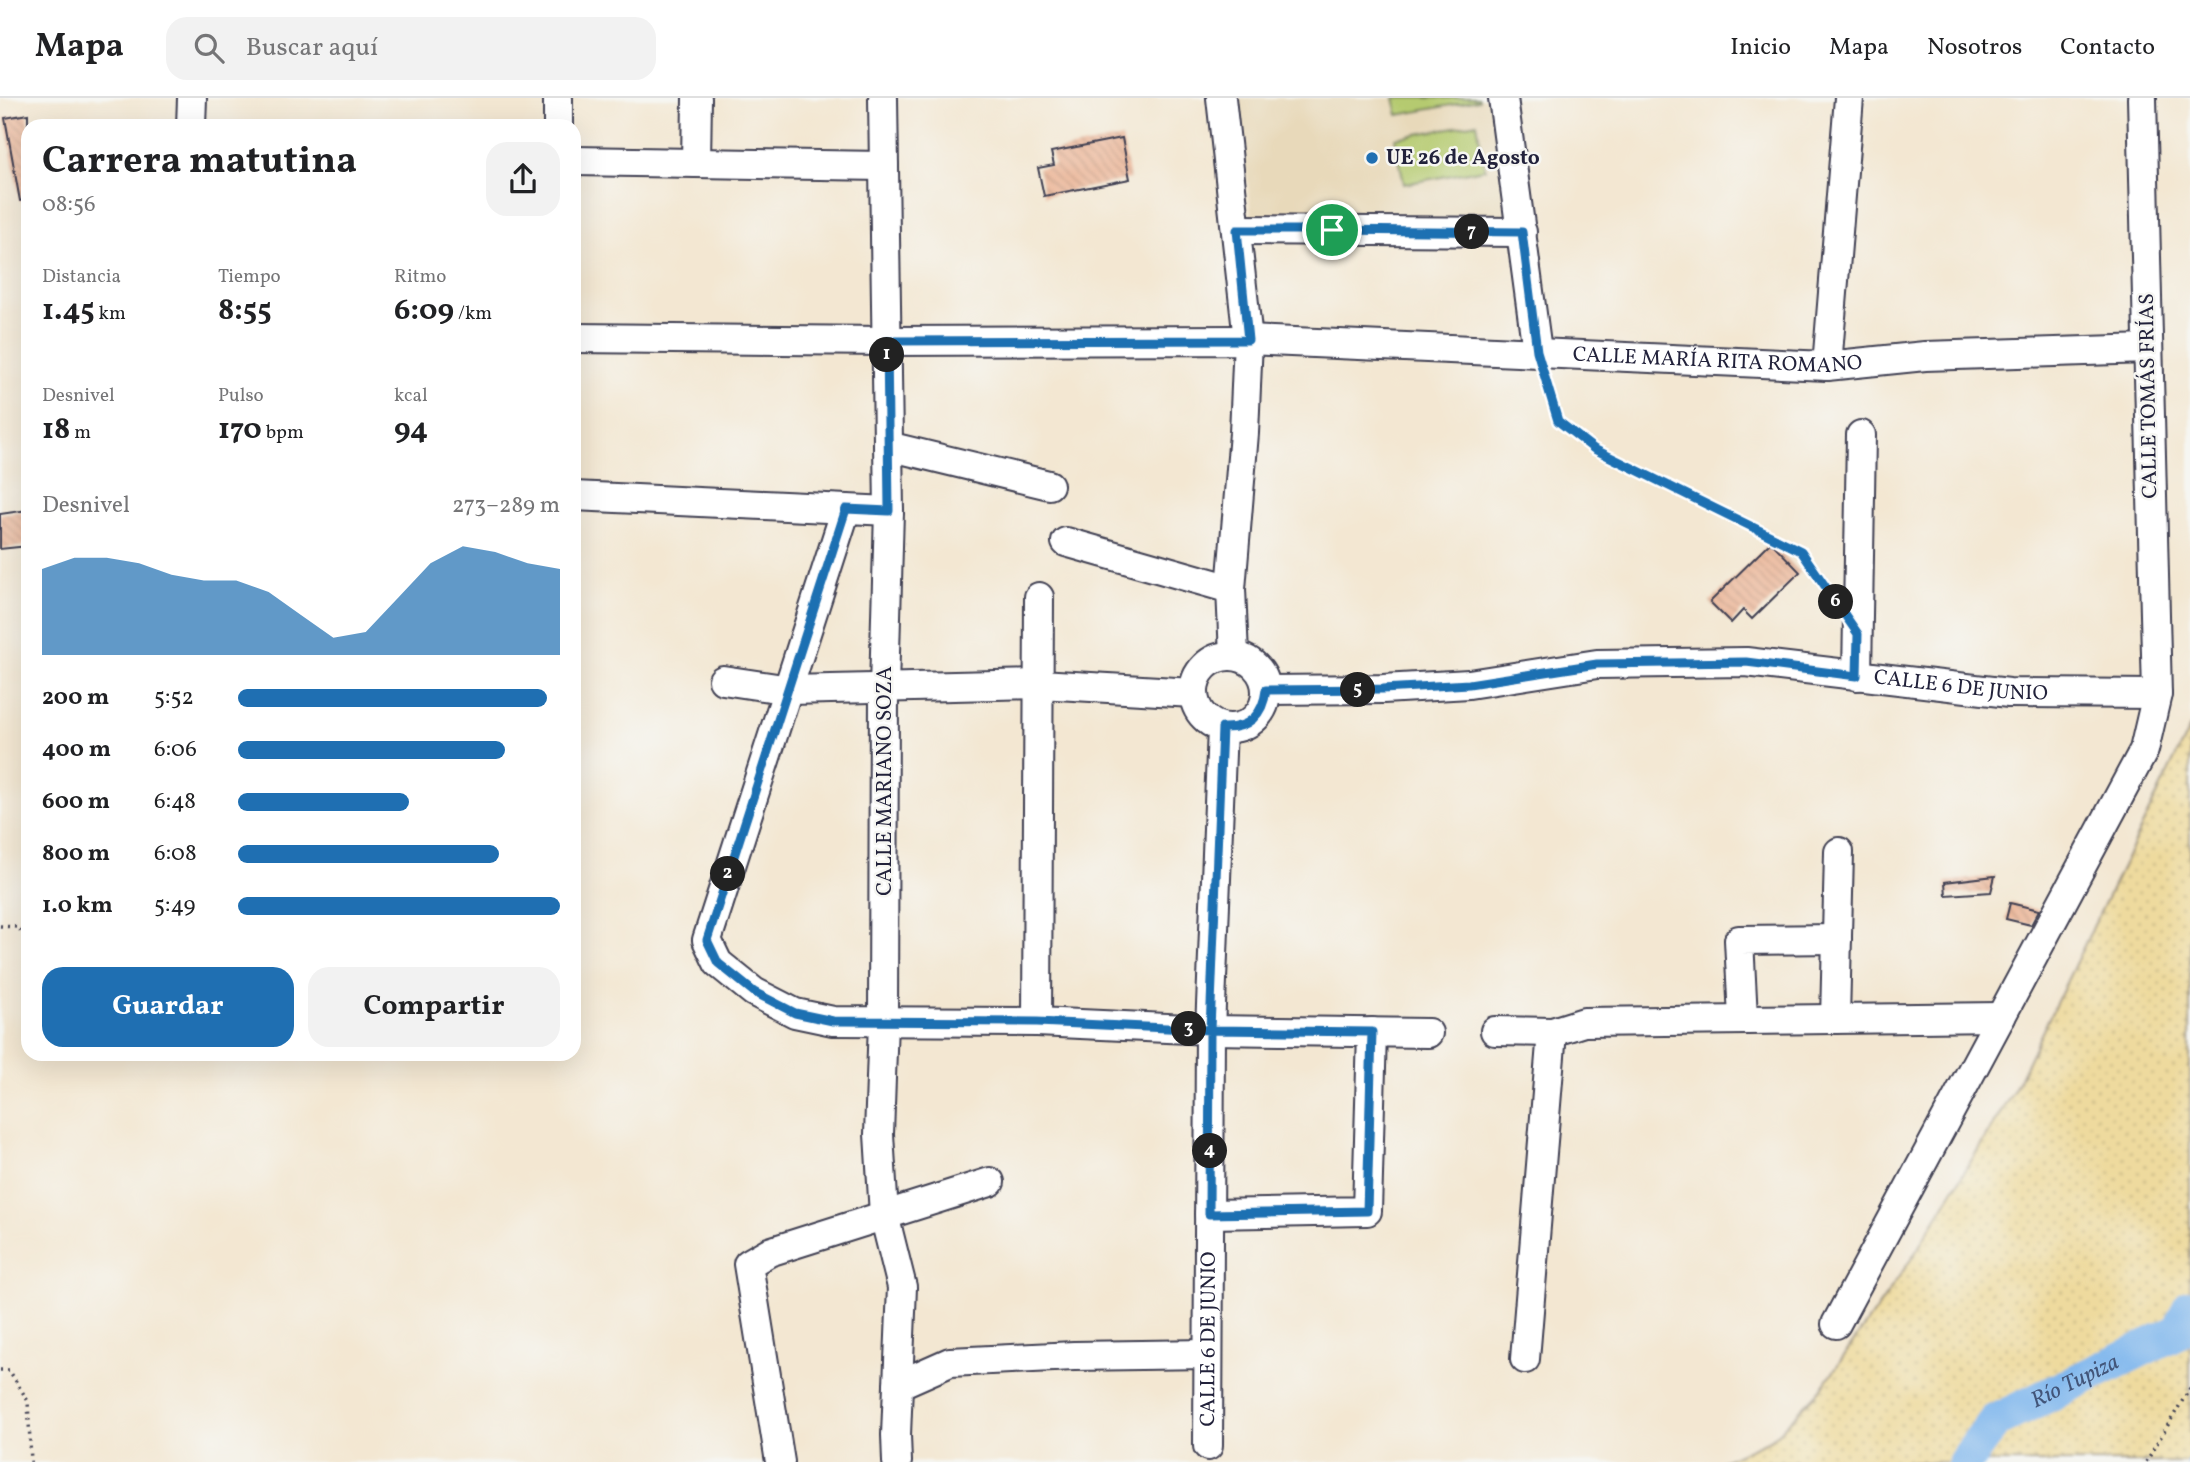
<!DOCTYPE html>
<html lang="es">
<head>
<meta charset="utf-8">
<style>
  :root { --surface:#fff; --page:#f2f2f2; --text:#202124; --muted:#757577; --line:#e0e0e0; --accent:#1f6fb2 }
  body { margin:0; font-family:Vollkorn,serif; background:var(--page); color:var(--text); height:100vh; display:flex; flex-direction:column; font-size:26px; white-space:nowrap }
  * { box-sizing:border-box; margin:0 }
  p { font-size:23px; color:var(--muted) }
  .icon { flex:none; width:38px; height:38px; fill:none; stroke:currentColor; stroke-width:2; stroke-linecap:round; stroke-linejoin:round }
  .map { position:relative; flex:1; overflow:hidden }
  .sheet { position:absolute; left:21px; top:21px; width:560px; height:942px; display:flex; flex-direction:column; background:var(--surface); border-radius:21px; box-shadow:0 7px 28px #0002 }
  .sheet>* { flex:none }
  .pin { position:absolute; display:grid; place-items:center; width:60px; height:60px; color:#fff; margin:-30px; border:4px solid #fff; border-radius:50%; box-shadow:0 2px 7px #0007 }
  .km { position:absolute; width:35px; height:35px; margin:-18px; border-radius:50%; background:#222; color:#fff; font-size:19px; line-height:35px; text-align:center }
  .round { display:grid; place-items:center; flex:none; width:74px; height:74px; border-radius:21px; background:var(--page) }
  .overview { display:flex; align-items:center; justify-content:space-between; height:119px; padding:0 21px }
  h1 { font-size:38px; font-weight:700; line-height:52px }
  .figures { display:grid; grid-template-columns:repeat(3,1fr); gap:10px; height:119px; padding:7px 21px }
  .figures div { display:grid; align-content:center }
  .figures b { font-size:30px; font-weight:700 }
  .figures small { font-size:19px; font-weight:400 }
  .figures p { font-size:19px }
  .chart { height:196px; padding:14px 21px }
  .chart p { display:flex; justify-content:space-between }
  .chart svg { width:100%; height:126px; margin-top:7px; fill:var(--accent); opacity:.7 }
  .action { display:flex; gap:14px; margin-top:auto; padding:14px 21px }
  .action a { flex:1; height:80px; border-radius:21px; background:var(--accent); color:#fff; font-size:28px; font-weight:700; line-height:80px; text-align:center }
  .action a+a { background:var(--page); color:var(--text) }
  ul { padding:0 21px; list-style:none; font-size:23px }
  li { display:grid; grid-template-columns:112px 84px 1fr; align-items:center; height:52px }
  li i { height:18px; border-radius:9px; background:var(--accent) }
  header { display:flex; align-items:center; gap:42px; box-sizing:border-box; height:98px; padding:0 35px; background:var(--surface); border-bottom:2px solid var(--line) }
  header strong { font-size:33px }
  nav { display:flex; gap:38px; margin-inline-start:auto; font-size:24px }
  .search { width:490px; height:63px; background:var(--page); display:flex; align-items:center; gap:18px; box-sizing:border-box; padding:0 24px; border-radius:21px; color:var(--muted); font-size:26px }
  .map>svg:first-child { display:block }
  .built { fill:#e8d9ba }
  .grass { fill:#b5ca6f; stroke:#6c7655; stroke-width:2 }
  .sand { fill:url(#sand-dots); stroke:#887e6c; stroke-width:2 }
  .lines { fill:none; stroke-linecap:round; stroke-linejoin:round }
  .stream { stroke:#7db5ed; stroke-width:6 }
  .river { stroke:#7db5ed; stroke-width:35 }
  .building { fill:url(#building-back-hatch) }
  .minor-casing { stroke:#414052; stroke-width:32 }
  .path { stroke:#414052; stroke-width:3.5; stroke-dasharray:2 5; stroke-linecap:butt }
  .minor { stroke:#fff; stroke-width:28 }
  .route-casing { stroke:#fff; stroke-width:14 }
  .route { stroke:#1f6fb2; stroke-width:9 }
  .poi-dot { fill:#1f6fb2; stroke:#f6f6f2; stroke-width:2.5 }
  .labels { text-anchor:middle; dominant-baseline:central; stroke-width:5; stroke-linejoin:round; paint-order:stroke }
  .poi-label { font-size:21px; font-weight:bold; fill:#22223b; stroke:#f6f6f2; text-anchor:start }
  .street-label { font-size:21px; fill:#22223b; stroke:#f6f6f2 }
  .water-label { font-size:23px; font-style:italic; fill:#425579; stroke:#f6f6f2 }
</style>
</head>
<body>
<header>
<strong>Mapa</strong>
<div class="search"><svg class="icon" aria-label="search" viewBox="0 0 24 24"><circle cx="10" cy="10" r="6"/><path d="M15 15l6 6"/></svg>Buscar aquí</div>
<nav><a>Inicio</a><a>Mapa</a><a>Nosotros</a><a>Contacto</a></nav>
</header>
<div class="map">
<svg width="2190" height="1364" viewBox="0 0 2190 1364">
  <defs>
    <pattern id="sand-dots" width="8" height="8" patternUnits="userSpaceOnUse" patternTransform="scale(1.75)"><rect width="8" height="8" fill="#eeda9e"/><path d="M2 2h.1M6 6h.1" fill="none" stroke="#ccbb89" stroke-width="1.8" stroke-linecap="round"/></pattern>
    <pattern id="building-back-hatch" width="6" height="6" patternUnits="userSpaceOnUse" patternTransform="scale(1.75)"><rect width="6" height="6" fill="#ebb394"/><path d="M-1 5l2 2M0 0l6 6M5-1l2 2" fill="none" stroke="#c99a80"/></pattern>
  </defs>
  <rect width="100%" height="100%" fill="#f6f6f2"/>
  <filter id="ink" filterUnits="userSpaceOnUse"><feTurbulence type="fractalNoise" baseFrequency=".0143" numOctaves="2"/><feDisplacementMap in="SourceGraphic" scale="14" xChannelSelector="R" yChannelSelector="G"/><feConvolveMatrix kernelMatrix="1 2 1 2 8 2 1 2 1" color-interpolation-filters="sRGB"/></filter>
  <filter id="wash" filterUnits="userSpaceOnUse"><feTurbulence type="fractalNoise" baseFrequency=".00686" numOctaves="4" result="noise"/><feDisplacementMap in="SourceGraphic" scale="28" xChannelSelector="R" yChannelSelector="G"/><feGaussianBlur stdDeviation="1.57" result="paint"/><feColorMatrix in="noise" values="0 0 0 0 0 0 0 0 0 0 0 0 0 0 0 0 0 1.4 0 .05"/><feComposite in="paint" operator="in"/></filter>
  <g filter="url(#wash)">
    <rect width="100%" height="100%" fill="#f3e7d2"/>
    <polygon class="built" points="1238,0 1490,0 1508,123 1252,120"/>
    <g class="grass">
      <polygon points="1394,0 1479,0 1479,2 1398,17"/>
      <polygon points="1477,25 1485,71 1404,86 1395,40"/>
    </g>
    <polygon class="sand" points="2190,629 2190,1364 1721,1364 1772,1341 1821,1291 1914,1157 2014,992"/>
    <g class="lines">
      <polyline class="stream" points="2189,1364 2190,1363"/>
      <path class="river" id="s1" d="M 1965,1364 L 1995,1323 L 2179,1233 L 2190,1209"/>
    </g>
    <g id="blocks">
      <g class="building">
        <polygon points="28,16 28,102 20,103 5,20"/>
        <polygon points="1122,40 1130,81 1044,98 1038,70 1054,67 1051,54"/>
        <polygon points="28,412 28,448 0,451 0,416"/>
        <polygon points="1771,444 1800,474 1752,521 1743,512 1731,525 1710,504"/>
        <polygon points="1995,778 1991,794 1946,797 1945,784"/>
        <polygon points="2010,805 2039,812 2031,827 2006,821"/>
      </g>
    </g>
  </g>
  <g filter="url(#ink)">
    <use href="#blocks" fill-opacity="0" stroke="#414052" stroke-width="2"/>
    <g class="lines">
      <defs>
        <g id="minor">
          <polyline points="558,0 558,28"/>
          <polyline points="883,0 889,413 884,590 883,924 879,1036 884,1117 902,1189 896,1337 897,1364"/>
          <polyline points="1221,0 1248,242 1244,335 1231,491 1234,557"/>
          <polyline points="1503,0 1537,253"/>
          <polyline points="191,28 192,0"/>
          <polyline points="574,63 884,68"/>
          <polyline points="696,65 697,0"/>
          <polyline points="1237,132 1522,134"/>
          <path id="s2" d="M 574,240 L 887,243 L 1248,242 L 1827,268 L 1925,258 L 2148,251"/>
          <polyline points="1827,268 1849,0"/>
          <polyline points="888,348 1049,387"/>
          <polyline points="574,398 889,413"/>
          <polyline points="846,411 707,842 718,865 754,894 795,915 833,923 1037,924 1210,932 1428,935"/>
          <polyline points="1066,444 1231,491"/>
          <circle cx="1230" cy="594" r="36"/>
          <polyline points="1857,578 1861,337"/>
          <polyline points="723,582 790,592 1040,586 1193,595"/>
          <path id="s3" d="M 1266,592 L 1383,591 L 1469,586 L 1597,566 L 1746,564 L 2009,595 L 2157,596"/>
          <polyline points="1743,920 1739,842 1837,841"/>
          <polyline points="1835,921 1839,754"/>
          <polyline points="1037,924 1039,499"/>
          <polyline points="1495,933 1552,934 1584,924 2001,919"/>
          <polyline points="1209,1116 1367,1113 1372,934"/>
          <polyline points="1836,1226 2144,652 2157,596 2142,0"/>
          <polyline points="1525,1261 1552,934"/>
          <polyline points="898,1287 950,1264 1074,1258 1208,1256"/>
          <path id="s4" d="M 1208,1348 L 1210,932 L 1222,630"/>
          <polyline points="780,1364 748,1166 769,1154 990,1084"/>
        </g>
      </defs>
      <use href="#minor" class="minor-casing"/>
      <g class="path">
        <polyline points="1544,277 1557,323 1594,351 1801,453 1835,502"/>
        <polyline points="0,828 17,829 28,841"/>
        <polyline points="0,1272 9,1272 28,1303 31,1364"/>
        <polyline points="2146,1364 2190,1290"/>
      </g>
      <use href="#minor" class="minor"/>
    </g>
  </g>
  <g class="lines" filter="url(#ink)">
    <defs>
      <path id="route" d="M 1332,132 L 1237,132 L 1248,242 L 887,243 L 889,413 L 846,411 L 707,842 L 718,865 L 754,894 L 795,915 L 833,923 L 1037,924 L 1210,932 L 1372,934 L 1367,1113 L 1209,1116 L 1210,932 L 1222,630 C 1248,631 1263,618 1266,592 L 1383,591 L 1469,586 L 1597,566 L 1746,564 L 1857,578 L 1858,536 L 1801,453 L 1594,351 L 1558,323 L 1537,253 L 1522,134 L 1332,132"/>
    </defs>
    <use href="#route" class="route-casing"/>
    <use href="#route" class="route"/>
  </g>
  <circle class="poi-dot" cx="1372" cy="60" r="7"/>
  <g class="labels">
    <g class="poi-label">
      <text x="1386" y="60">UE 26 de Agosto</text>
    </g>
    <g class="street-label">
      <text stroke="none"><textPath href="#s2" startOffset="1144">CALLE MARÍA RITA ROMANO</textPath></text>
      <text transform="translate(2149 298) rotate(-91)">CALLE TOMÁS FRÍAS</text>
      <text stroke="none"><textPath href="#s3" startOffset="698">CALLE 6 DE JUNIO</textPath></text>
      <text transform="translate(885 683) rotate(-90)">CALLE MARIANO SOZA</text>
      <text stroke="none"><textPath href="#s4" startOffset="107">CALLE 6 DE JUNIO</textPath></text>
    </g>
    <g class="water-label">
      <text stroke="none"><textPath href="#s1" startOffset="140">Río Tupiza</textPath></text>
    </g>
  </g>
</svg>
<div class="pin" style="left:1332px;top:132px;background:#1e9e55"><svg class="icon" aria-label="arrive" viewBox="0 0 24 24"><path d="M6 21V4h12l-3 4 3 4H6"/></svg></div>
<b class="km" style="left:887px;top:257px">1</b>
<b class="km" style="left:728px;top:776px">2</b>
<b class="km" style="left:1189px;top:931px">3</b>
<b class="km" style="left:1210px;top:1053px">4</b>
<b class="km" style="left:1358px;top:592px">5</b>
<b class="km" style="left:1836px;top:504px">6</b>
<b class="km" style="left:1472px;top:134px">7</b>
<section class="sheet">
<div class="overview"><div><h1>Carrera matutina</h1><p>08:56</p></div><a class="round"><svg class="icon" aria-label="share" viewBox="0 0 24 24"><path d="M12 15V3M7 8l5-5 5 5M5 13v7h14v-7"/></svg></a></div>
<div class="figures">
<div><p>Distancia</p><b>1.45<small> km</small></b></div>
<div><p>Tiempo</p><b>8:55</b></div>
<div><p>Ritmo</p><b>6:09<small> /km</small></b></div>
</div>
<div class="figures">
<div><p>Desnivel</p><b>18<small> m</small></b></div>
<div><p>Pulso</p><b>170<small> bpm</small></b></div>
<div><p>kcal</p><b>94</b></div>
</div>
<div class="chart"><p><span>Desnivel</span>273–289 m</p>
<svg viewBox="0 0 160 44" preserveAspectRatio="none"><path d="M0 44V14L10 10L20 10L30 12L40 16L50 18L60 18L70 22L80 30L90 38L100 36L110 24L120 12L130 6L140 8L150 12L160 14V44z"/></svg>
</div>
<ul>
<li><b>200 m</b>5:52<i style="width:96%"></i></li>
<li><b>400 m</b>6:06<i style="width:83%"></i></li>
<li><b>600 m</b>6:48<i style="width:53%"></i></li>
<li><b>800 m</b>6:08<i style="width:81%"></i></li>
<li><b>1.0 km</b>5:49<i style="width:100%"></i></li>
</ul>
<div class="action"><a>Guardar</a><a>Compartir</a></div>
</section>
</div>
</body>
</html>
